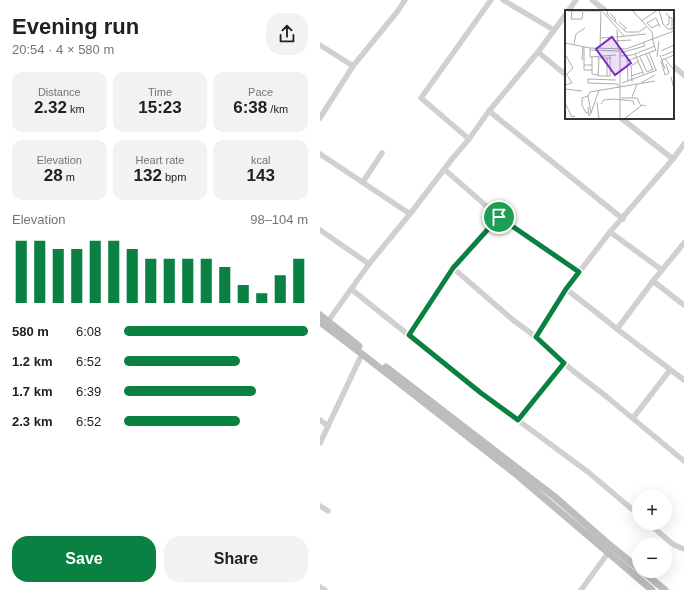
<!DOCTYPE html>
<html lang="en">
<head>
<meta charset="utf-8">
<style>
  :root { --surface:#fff; --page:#f2f2f2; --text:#202124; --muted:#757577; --accent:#0b8043 }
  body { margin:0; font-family:Helvetica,sans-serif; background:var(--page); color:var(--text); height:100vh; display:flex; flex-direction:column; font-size:15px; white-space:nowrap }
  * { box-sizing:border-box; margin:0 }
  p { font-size:13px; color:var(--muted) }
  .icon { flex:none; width:22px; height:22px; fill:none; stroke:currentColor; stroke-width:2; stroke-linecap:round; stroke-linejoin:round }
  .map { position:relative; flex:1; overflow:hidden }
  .details { display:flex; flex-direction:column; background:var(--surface); width:320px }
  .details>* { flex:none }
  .controls { position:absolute; left:312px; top:490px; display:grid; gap:8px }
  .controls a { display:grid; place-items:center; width:40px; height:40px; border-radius:50%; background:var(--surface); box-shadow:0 4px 16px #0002; font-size:20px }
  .pin { position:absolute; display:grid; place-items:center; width:34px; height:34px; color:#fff; margin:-17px; border:2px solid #fff; border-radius:50%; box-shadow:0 1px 4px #0007 }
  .round { display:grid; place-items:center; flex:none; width:42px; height:42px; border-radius:16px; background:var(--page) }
  .head { display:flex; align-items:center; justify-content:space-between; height:68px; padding:0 12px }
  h1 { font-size:22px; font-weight:600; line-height:30px }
  .stats { display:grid; grid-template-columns:repeat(3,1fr); gap:6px; height:68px; padding:4px 12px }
  .stats div { display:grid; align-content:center; border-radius:10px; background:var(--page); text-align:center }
  .stats b { font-size:17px; font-weight:600 }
  .stats small { font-size:11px; font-weight:400 }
  .stats p { font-size:11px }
  .chart { height:112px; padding:8px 12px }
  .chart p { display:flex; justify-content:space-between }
  .chart svg { width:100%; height:72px; margin-top:4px; stroke:var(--accent); stroke-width:6 }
  .action { display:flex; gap:8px; margin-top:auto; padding:8px 12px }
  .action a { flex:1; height:46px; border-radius:16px; background:var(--accent); color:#fff; font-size:16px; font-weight:600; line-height:46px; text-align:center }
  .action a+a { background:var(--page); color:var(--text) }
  ul { padding:0 12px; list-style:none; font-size:13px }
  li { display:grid; grid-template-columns:64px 48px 1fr; align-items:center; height:30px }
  li i { height:10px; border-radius:5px; background:var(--accent) }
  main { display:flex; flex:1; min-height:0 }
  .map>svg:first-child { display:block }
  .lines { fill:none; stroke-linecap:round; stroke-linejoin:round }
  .street { stroke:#d0d0d0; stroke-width:5.5 }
  .secondary { stroke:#bdbdbd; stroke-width:7 }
  .route-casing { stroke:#fff; stroke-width:8 }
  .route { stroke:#0b8043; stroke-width:5 }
  .inset-road { fill:none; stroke:#adadad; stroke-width:1 }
  .view { fill:#7b2cbf; fill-opacity:0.15; stroke:#7b2cbf; stroke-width:2 }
  .inset-edge { fill:none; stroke:#333; stroke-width:2 }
</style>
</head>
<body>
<main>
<section class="details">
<div class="head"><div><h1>Evening run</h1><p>20:54 · 4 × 580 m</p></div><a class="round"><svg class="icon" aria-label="share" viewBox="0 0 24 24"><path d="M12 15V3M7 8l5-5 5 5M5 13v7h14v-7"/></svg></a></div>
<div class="stats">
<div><p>Distance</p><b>2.32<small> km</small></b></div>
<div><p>Time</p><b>15:23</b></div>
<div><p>Pace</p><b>6:38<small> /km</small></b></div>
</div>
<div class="stats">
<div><p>Elevation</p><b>28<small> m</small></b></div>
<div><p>Heart rate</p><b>132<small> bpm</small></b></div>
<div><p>kcal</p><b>143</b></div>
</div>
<div class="chart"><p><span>Elevation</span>98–104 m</p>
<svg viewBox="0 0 160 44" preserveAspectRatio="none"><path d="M5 44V6M15 44V6M25 44V11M35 44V11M45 44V6M55 44V6M65 44V11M75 44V17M85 44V17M95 44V17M105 44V17M115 44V22M125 44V33M135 44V38M145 44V27M155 44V17"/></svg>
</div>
<ul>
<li><b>580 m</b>6:08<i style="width:100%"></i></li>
<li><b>1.2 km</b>6:52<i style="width:63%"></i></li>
<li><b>1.7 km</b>6:39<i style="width:72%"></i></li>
<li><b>2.3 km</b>6:52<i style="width:63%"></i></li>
</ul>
<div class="action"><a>Save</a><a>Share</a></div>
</section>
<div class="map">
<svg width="364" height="590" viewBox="0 0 364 590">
  <rect width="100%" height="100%" fill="#fff"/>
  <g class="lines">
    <g class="street">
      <polyline points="183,0 234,30"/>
      <polyline points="272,0 286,11"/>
      <polyline points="248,11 256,0"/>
      <polyline points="0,45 33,66"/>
      <polyline points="218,52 246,75"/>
      <polyline points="353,66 364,75"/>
      <polyline points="169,111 303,219"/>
      <polyline points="0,118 33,66 77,12 85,0"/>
      <polyline points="301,118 353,159"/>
      <polyline points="149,139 101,98 171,0"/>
      <polyline points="0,154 90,214"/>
      <polyline points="124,169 179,217 259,273"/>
      <polyline points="43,182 62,153"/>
      <polyline points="0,230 49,264"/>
      <polyline points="290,232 342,270"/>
      <polyline points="133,268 193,320 216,337 252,370 287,397 364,461"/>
      <polyline points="333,281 364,305"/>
      <polyline points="31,289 161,393 268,472 319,515"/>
      <polyline points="246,289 277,313 297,329 364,380"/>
      <polyline points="6,324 49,264 90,214 132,159 149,139 169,111 218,52 246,14"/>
      <polyline points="297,329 333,281 342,270 364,243"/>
      <polyline points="89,335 133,268 179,217"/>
      <polyline points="216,337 246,289 290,232 353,159 364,144"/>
      <polyline points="313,418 350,370"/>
      <polyline points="0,420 8,426"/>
      <polyline points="198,420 244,363"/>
      <polyline points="0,443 42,354"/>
      <polyline points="0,506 8,511"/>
      <polyline points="328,523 354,545 364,549"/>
      <polyline points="0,587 5,590"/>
      <polyline points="261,590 288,553"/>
    </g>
    <g class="secondary">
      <polyline points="0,315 39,346"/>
      <polyline points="0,322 42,354 197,475 332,590"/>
      <polyline points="66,367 235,497 285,541 319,569"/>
      <polyline points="322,571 345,590"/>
    </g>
  </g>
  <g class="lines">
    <defs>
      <polygon id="route" points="179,217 259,272 246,289 216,337 244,363 198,420 161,393 89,335 133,268"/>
    </defs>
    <use href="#route" class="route-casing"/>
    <use href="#route" class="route"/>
  </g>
  <g transform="translate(245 10)">
    <rect width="109" height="109" fill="#fff"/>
    <path class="inset-road" d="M 43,0 L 42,4 L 61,22 L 74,22 L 81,17M 67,0 L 87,22 L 88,28M 94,0 L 98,14 L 103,19 L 109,19M 3,1 L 36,1M 7,1 L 6,9 L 17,9 L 18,2M 38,2 L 59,26M 45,3 L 51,10 L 49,12M 101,3 L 104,7 L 104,14 L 101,15M 104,7 L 107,8 L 107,19M 76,11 L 93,0M 54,12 L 61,18 L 59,21M 94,14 L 87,18 L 82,13 L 91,8 L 95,17M 52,20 L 53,39M 51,27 L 81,24M 36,28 L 50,27M 87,28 L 91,41M 49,31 L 66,30M 0,33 L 25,38 L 61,39 L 109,21M 9,34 L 11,24 L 20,18M 19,37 L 19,55 L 27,55M 25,38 L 25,47 L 51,45M 35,38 L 36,1M 55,39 L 55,109M 25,40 L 55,41M 96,41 L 109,35M 55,43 L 80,36 L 78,32M 84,43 L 91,60M 0,44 L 8,58 L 2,64M 70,44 L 79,65M 81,44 L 88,60M 95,45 L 100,59M 55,46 L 67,45 L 90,36M 62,46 L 63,71M 97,46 L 109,41M 27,47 L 27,64 L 33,65M 75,47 L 82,62 L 88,59M 92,47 L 94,31M 32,48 L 46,48M 34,48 L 33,66 L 45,66M 100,49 L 109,60M 17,50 L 18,36M 97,50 L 109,45M 62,51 L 91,40M 96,51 L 100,65 L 104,63 L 101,54M 19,55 L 19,60 L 27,60M 0,62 L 7,73 L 0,75M 42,66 L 42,48M 45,66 L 45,45M 66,66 L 78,62M 106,67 L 109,79M 51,70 L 23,69 L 23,73 L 53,74 L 53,77M 67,72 L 66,56 L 74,51M 57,73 L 92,60M 76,73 L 90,65M 0,79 L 17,81M 23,86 L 17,88 L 17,95 L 21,103 L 23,102M 67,87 L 72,74M 56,88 L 72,88 L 76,96M 32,92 L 34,109M 0,93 L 7,107 L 10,106M 36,94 L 39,90 L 49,89 L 68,91 L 69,95M 23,97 L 24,106 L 26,103M 26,103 L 23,86 L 25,82 L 90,71M 26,103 L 34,80M 59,109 L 77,95 L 81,96"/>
    <path class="view" d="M 47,27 L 66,53 L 50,65 L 31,39 Z"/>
    <rect width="109" height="109" class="inset-edge"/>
  </g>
</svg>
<div class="controls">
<a>+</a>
<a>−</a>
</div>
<div class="pin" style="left:179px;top:217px;background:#1e9e55"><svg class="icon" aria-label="arrive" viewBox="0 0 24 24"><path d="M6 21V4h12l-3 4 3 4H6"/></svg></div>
</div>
</main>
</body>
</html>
